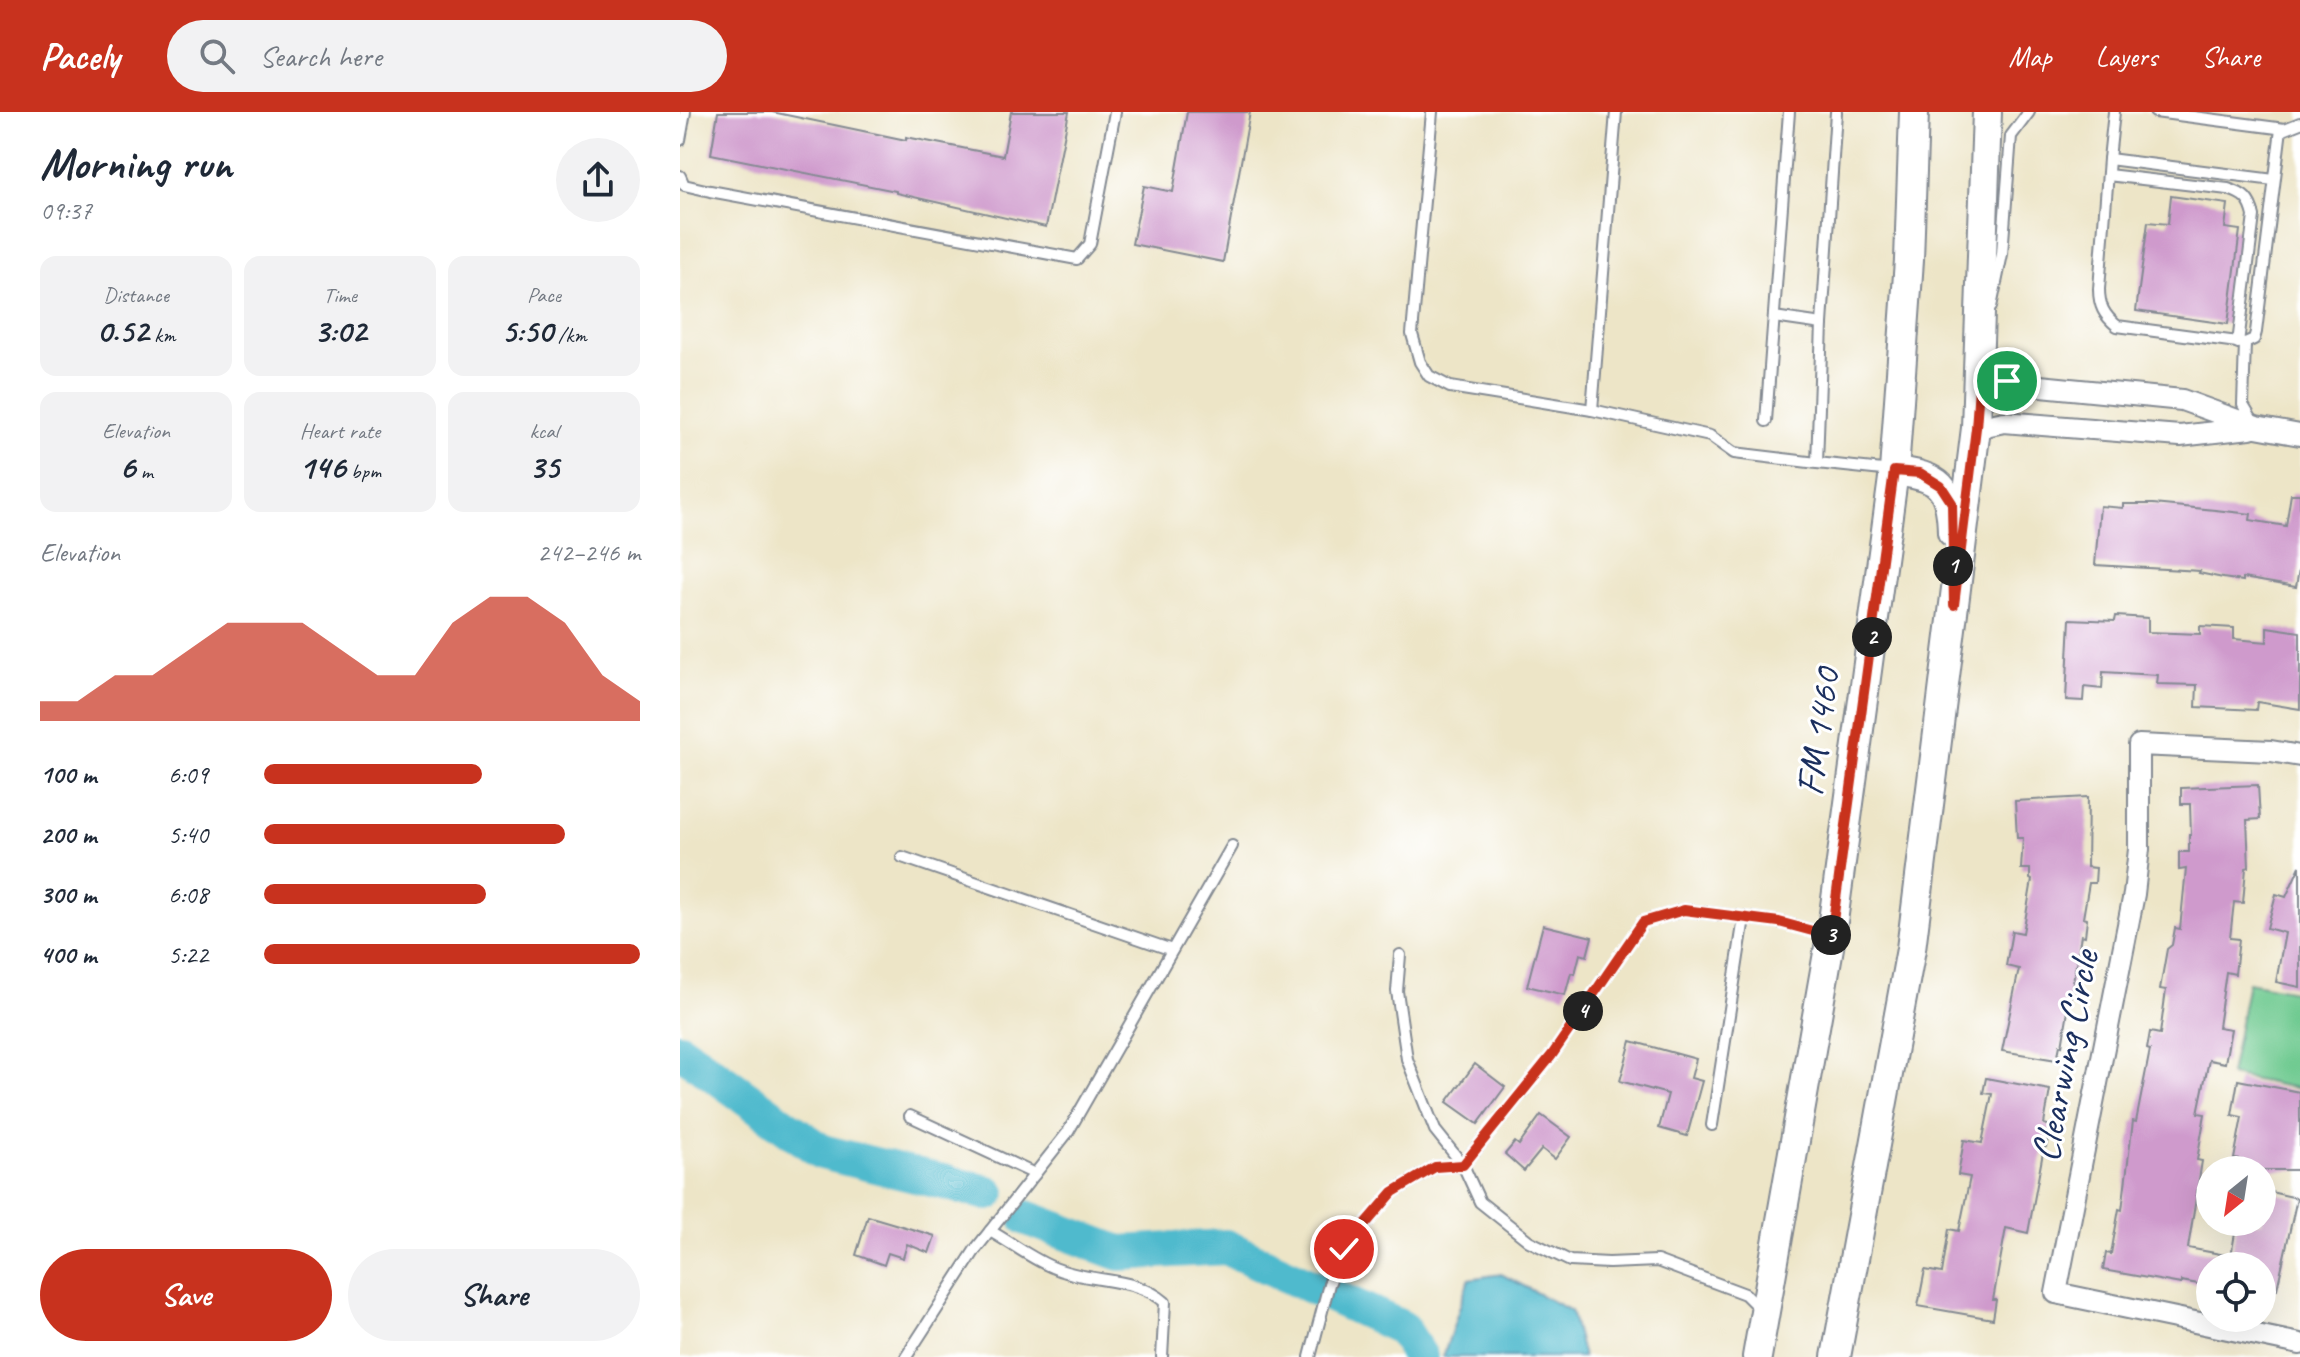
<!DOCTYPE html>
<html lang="en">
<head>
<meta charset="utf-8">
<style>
  :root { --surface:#fff; --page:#f2f2f3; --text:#1f2937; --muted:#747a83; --accent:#c8321e }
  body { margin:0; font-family:Caveat,sans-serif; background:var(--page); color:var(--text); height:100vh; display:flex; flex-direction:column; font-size:30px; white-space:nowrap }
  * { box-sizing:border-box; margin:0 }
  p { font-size:26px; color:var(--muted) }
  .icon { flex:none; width:44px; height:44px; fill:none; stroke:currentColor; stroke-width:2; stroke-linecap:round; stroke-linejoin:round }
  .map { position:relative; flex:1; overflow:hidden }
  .panel { display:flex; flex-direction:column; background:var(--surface); width:680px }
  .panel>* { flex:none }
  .needle { width:52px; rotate:210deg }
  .fabs { position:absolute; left:1516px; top:1044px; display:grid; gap:16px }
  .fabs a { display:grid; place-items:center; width:80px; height:80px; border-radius:50%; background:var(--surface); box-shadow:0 8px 32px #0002; font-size:40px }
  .pin { position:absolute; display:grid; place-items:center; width:68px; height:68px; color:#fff; margin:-34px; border:4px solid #fff; border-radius:50%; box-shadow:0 2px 8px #0007 }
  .km { position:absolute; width:40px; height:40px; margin:-20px; border-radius:50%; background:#222; color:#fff; font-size:22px; line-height:40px; text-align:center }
  .round { display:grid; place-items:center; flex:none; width:84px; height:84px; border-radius:42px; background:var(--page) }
  .headline { display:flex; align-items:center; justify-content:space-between; height:136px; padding:0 40px }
  h1 { font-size:44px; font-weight:600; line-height:60px }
  .metrics { display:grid; grid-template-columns:repeat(3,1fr); gap:12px; height:136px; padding:8px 40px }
  .metrics div { display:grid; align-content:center; border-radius:16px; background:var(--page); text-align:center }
  .metrics b { font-size:34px; font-weight:600 }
  .metrics small { font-size:22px; font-weight:400 }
  .metrics p { font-size:22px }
  .chart { height:224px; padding:16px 40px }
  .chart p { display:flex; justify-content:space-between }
  .chart svg { width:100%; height:144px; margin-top:8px; fill:var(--accent); opacity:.7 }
  .primary-button { display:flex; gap:16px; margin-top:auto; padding:16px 40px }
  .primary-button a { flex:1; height:92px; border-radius:48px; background:var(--accent); color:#fff; font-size:32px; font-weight:600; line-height:92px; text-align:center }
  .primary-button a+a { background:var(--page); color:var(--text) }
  ul { padding:0 40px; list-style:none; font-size:26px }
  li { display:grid; grid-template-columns:128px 96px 1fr; align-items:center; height:60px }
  li i { height:20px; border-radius:10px; background:var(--accent) }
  header { display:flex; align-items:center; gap:48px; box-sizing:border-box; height:112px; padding:0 40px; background:var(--accent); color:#fff }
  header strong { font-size:38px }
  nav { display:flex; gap:44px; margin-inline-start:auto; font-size:28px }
  .search { width:560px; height:72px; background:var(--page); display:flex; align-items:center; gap:20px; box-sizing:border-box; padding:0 28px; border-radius:44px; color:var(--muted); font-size:30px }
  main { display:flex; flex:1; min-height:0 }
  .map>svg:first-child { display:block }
  .green { fill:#70ca91; stroke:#467c78; stroke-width:2 }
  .water { fill:#50bacd; stroke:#367496; stroke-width:2 }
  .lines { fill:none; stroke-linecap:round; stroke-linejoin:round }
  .river { stroke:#50bacd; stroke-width:36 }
  .building { fill:#cf9acc }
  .service-casing { stroke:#848a92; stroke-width:14 }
  .minor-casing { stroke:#848a92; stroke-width:24 }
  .secondary-casing { stroke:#848a92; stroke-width:32 }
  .service { stroke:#fff; stroke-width:10 }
  .minor { stroke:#fff; stroke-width:20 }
  .secondary { stroke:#fff; stroke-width:28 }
  .route-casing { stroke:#fff; stroke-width:16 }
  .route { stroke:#c8321e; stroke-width:10 }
  .labels { text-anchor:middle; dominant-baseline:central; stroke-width:6; stroke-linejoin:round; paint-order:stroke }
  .street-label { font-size:40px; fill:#1b2f5e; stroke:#fff }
</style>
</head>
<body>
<header>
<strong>Pacely</strong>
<div class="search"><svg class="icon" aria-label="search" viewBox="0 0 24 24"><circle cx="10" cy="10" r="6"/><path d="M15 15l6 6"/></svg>Search here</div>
<nav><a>Map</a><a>Layers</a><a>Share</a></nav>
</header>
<main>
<section class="panel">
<div class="headline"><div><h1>Morning run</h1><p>09:37</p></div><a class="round"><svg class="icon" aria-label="share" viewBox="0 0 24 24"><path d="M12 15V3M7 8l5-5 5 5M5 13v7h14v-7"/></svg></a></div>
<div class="metrics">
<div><p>Distance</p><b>0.52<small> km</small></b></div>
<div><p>Time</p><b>3:02</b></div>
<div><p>Pace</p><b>5:50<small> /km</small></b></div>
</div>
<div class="metrics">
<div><p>Elevation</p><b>6<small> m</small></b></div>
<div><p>Heart rate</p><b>146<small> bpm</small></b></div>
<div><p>kcal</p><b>35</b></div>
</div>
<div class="chart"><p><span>Elevation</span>242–246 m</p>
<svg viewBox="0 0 160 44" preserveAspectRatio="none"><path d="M0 44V38L10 38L20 30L30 30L40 22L50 14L60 14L70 14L80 22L90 30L100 30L110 14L120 6L130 6L140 14L150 30L160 38V44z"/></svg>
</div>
<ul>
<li><b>100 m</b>6:09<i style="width:58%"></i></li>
<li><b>200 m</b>5:40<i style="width:80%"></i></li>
<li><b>300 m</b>6:08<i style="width:59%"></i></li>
<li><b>400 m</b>5:22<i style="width:100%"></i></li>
</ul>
<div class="primary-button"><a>Save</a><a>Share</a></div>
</section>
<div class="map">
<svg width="1620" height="1245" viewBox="0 0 1620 1245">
  <rect width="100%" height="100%" fill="#fff"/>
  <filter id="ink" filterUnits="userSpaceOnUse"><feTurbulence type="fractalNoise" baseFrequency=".0125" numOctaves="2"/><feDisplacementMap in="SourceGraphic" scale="16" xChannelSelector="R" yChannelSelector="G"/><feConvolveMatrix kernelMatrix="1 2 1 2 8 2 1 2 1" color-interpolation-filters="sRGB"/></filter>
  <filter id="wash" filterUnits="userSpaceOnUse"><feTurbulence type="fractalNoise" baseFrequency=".006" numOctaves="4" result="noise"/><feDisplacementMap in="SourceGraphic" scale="32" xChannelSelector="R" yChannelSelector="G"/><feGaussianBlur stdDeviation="1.8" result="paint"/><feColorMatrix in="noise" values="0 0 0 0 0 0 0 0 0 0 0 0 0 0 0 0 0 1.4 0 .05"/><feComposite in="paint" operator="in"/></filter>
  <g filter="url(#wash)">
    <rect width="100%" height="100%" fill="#ede5c7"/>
    <polygon class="green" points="1568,870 1620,880 1620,977 1550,963"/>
    <polygon class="water" points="821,1162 891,1199 903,1245 763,1245 789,1167"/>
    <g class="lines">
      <g class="river">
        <polyline points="0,938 142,1040 308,1081"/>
        <polyline points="347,1106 440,1141 546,1135 722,1216 740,1245"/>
      </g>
    </g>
    <g id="blocks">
      <g class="building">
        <polygon points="38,0 92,0 226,28 226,25 323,44 331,0 389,0 366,115 216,81 216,79 31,42"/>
        <polygon points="507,0 570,0 543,150 452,132 464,74 493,80"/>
        <polygon points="1491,84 1548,92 1545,116 1560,118 1548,212 1456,199 1468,110 1488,112"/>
        <polygon points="1611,382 1620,382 1620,451 1616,475 1563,466 1563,469 1543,466 1519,461 1520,459 1415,453 1420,394 1443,396 1443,392 1473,392 1535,398 1571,402 1570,408 1606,414"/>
        <polygon points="1436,504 1468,506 1468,520 1520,522 1520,514 1554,516 1554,527 1587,530 1587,515 1620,520 1620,597 1577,590 1576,598 1516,595 1517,573 1477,572 1478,563 1423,560 1422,577 1404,575 1403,589 1386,588 1390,507 1435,509"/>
        <polygon points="1578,673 1580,707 1567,708 1569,755 1566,756 1563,791 1554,790 1550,826 1559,827 1555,862 1546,860 1538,915 1551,917 1545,951 1529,948 1518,1001 1525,1002 1517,1048 1522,1049 1508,1136 1551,1144 1557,1110 1582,1110 1582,1078 1617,1086 1597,1177 1582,1178 1582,1154 1530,1154 1530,1174 1501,1169 1501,1172 1423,1158 1426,1141 1431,1142 1439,1097 1442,1098 1453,1009 1456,1010 1470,938 1467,937 1470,920 1480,922 1486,878 1480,877 1487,837 1492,833 1495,816 1500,817 1506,757 1499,758 1499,740 1509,740 1509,723 1511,723 1510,692 1501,692 1501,676"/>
        <polygon points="1408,685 1407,755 1416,756 1415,771 1409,771 1403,806 1407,807 1405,824 1401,823 1382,934 1380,933 1377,948 1322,939 1339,857 1326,854 1332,819 1343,821 1352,768 1350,767 1350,757 1341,757 1343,726 1337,726 1335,689"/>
        <polygon points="1620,754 1620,875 1596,870 1605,821 1587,816 1596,782 1606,785"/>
        <polygon points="863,813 912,825 907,844 900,842 895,862 891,861 885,883 847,874"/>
        <polygon points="951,929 1016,947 1011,966 1022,969 1007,1024 979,1016 988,982 940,969"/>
        <polygon points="795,952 825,975 798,1012 767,990"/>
        <polygon points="1306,966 1370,978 1364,1012 1371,1014 1366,1035 1364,1035 1348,1121 1326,1116 1313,1188 1316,1188 1313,1207 1238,1194 1245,1158 1262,1161 1269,1117 1279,1119 1290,1065 1278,1063 1284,1028 1302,1031 1312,982 1303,981"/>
        <polygon points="1558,968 1620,980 1620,1058 1559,1058 1561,1048 1554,1047 1562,1005 1552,1003"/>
        <polygon points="861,1003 891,1025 875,1047 862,1037 844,1059 825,1042 835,1030 839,1033"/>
        <polygon points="188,1104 255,1124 249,1141 227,1132 223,1146 208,1141 204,1153 176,1143"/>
      </g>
    </g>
  </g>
  <g filter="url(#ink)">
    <use href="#blocks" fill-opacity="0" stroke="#848a92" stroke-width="2"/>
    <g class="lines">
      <defs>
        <g id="service">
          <polyline points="752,0 732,222 740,250 749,264 770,275 912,298 1030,324 1054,341 1137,351"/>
          <polyline points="1156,0 1142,212 1137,351 1212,359"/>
          <polyline points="1475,0 1605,17 1620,11"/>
          <polyline points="0,28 5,0"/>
          <polyline points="1429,47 1434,0"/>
          <path d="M 1428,63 L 1548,77 C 1564,82 1570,87 1574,104 L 1558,231"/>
          <polyline points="0,64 4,73 30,79 397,147 410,132 435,0"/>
          <polyline points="1311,195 1322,142 1331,24 1349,0"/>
          <polyline points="1094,205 1142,212"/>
          <path d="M 1565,231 L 1437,214 C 1424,203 1419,194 1419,177 L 1429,47 L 1594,68"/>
          <polyline points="912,298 936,0"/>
          <polyline points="1086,309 1109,0"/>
          <polyline points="1575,313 1563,293 1565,231 1574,227 1576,220 1601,17"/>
          <polyline points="222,745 492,838"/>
          <polyline points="720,843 717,879 727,947 755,1018 783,1053 800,1090 849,1129 890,1149 929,1151 977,1149 1065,1182 1082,1199"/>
          <polyline points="230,1004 355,1062"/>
          <polyline points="1032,1013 1064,806"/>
          <path d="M 310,1119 C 332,1131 354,1149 377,1157 C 412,1171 455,1164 485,1190 L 482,1245"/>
          <polyline points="226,1245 295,1138 388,1020 552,734"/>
          <polyline points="630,1245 649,1172 664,1137 713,1080 755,1055 783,1053 872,943 963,810 1004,798 1099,810 1149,823"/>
        </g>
        <g id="minor">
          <polyline points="1300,261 1331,271 1502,288 1576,315 1620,323"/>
          <polyline points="1296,316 1324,310 1500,324 1570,316"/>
          <polyline points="1620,644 1591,639 1459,633 1459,737 1454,782 1376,1181 1620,1232"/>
        </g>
        <g id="secondary">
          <path d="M 1214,359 C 1260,364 1271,374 1272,420"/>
          <polyline points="1077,1245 1151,824 1214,359 1229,148 1234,0"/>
          <polyline points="1156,1245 1231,837 1296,316 1307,0"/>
        </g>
      </defs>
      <use href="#service" class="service-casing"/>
      <use href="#minor" class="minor-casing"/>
      <use href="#secondary" class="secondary-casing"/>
      <use href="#service" class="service"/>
      <use href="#minor" class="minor"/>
      <use href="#secondary" class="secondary"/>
    </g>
  </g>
  <g class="lines" filter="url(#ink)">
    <defs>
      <polyline id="route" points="664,1137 713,1080 755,1055 783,1053 872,943 963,810 1004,798 1099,810 1151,824 1214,359 1240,361 1261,374 1272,391 1274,493 1296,316 1300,261 1327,269"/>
    </defs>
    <use href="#route" class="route-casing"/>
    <use href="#route" class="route"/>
  </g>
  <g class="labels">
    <g class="street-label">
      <text transform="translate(1138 620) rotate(-82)">FM 1460</text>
      <text transform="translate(1385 944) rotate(-79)">Clearwing Circle</text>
    </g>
  </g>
</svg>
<div class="fabs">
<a><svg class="needle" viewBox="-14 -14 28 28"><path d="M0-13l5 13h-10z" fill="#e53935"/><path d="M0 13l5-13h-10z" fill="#747a83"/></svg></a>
<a><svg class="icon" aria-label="locate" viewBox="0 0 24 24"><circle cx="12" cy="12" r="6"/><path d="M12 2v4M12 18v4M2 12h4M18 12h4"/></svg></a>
</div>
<div class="pin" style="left:1327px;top:269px;background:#1e9e55"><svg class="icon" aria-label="arrive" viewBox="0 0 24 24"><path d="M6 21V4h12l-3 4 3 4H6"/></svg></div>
<div class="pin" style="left:664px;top:1137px;background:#d93025"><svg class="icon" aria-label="check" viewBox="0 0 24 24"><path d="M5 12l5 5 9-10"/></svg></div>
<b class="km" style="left:1273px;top:454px">1</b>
<b class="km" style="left:1192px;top:525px">2</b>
<b class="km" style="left:1151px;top:823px">3</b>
<b class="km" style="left:903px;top:899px">4</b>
</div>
</main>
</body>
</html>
